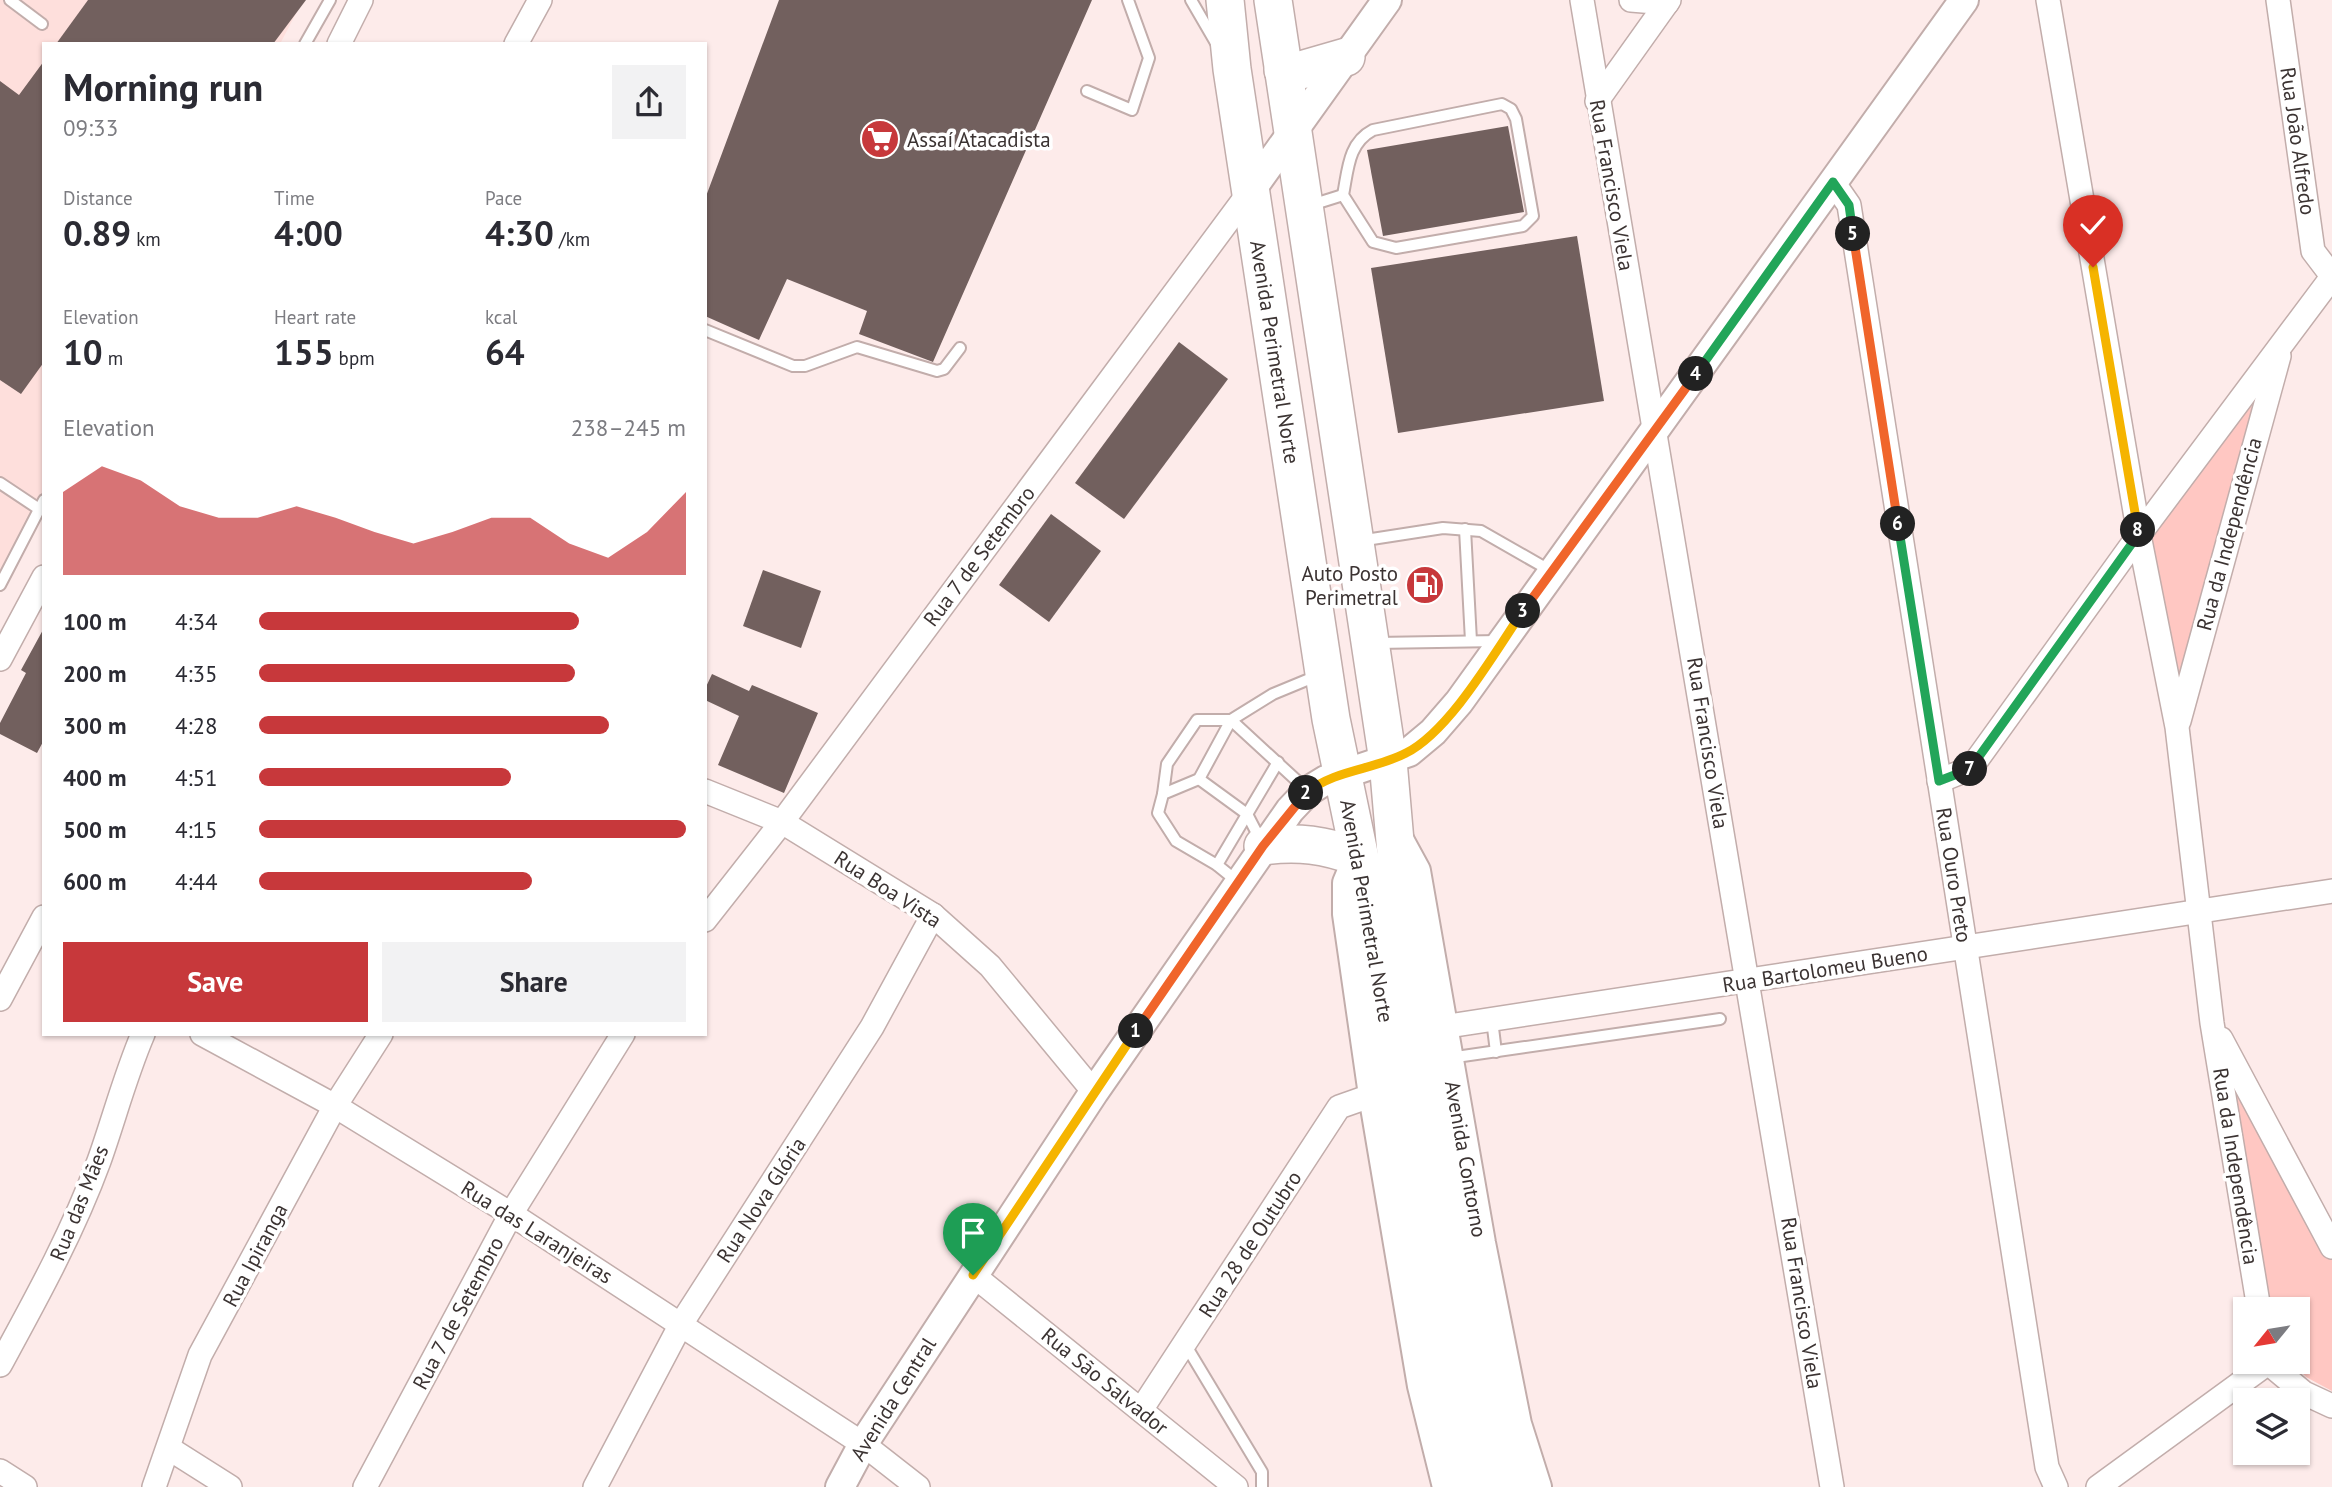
<!DOCTYPE html>
<html lang="en">
<head>
<meta charset="utf-8">
<style>
  :root { --surface:#fff; --page:#f2f2f3; --text:#2b2b33; --muted:#7c7c81; --accent:#c7383b }
  body { margin:0; font-family:"PT Sans",sans-serif; background:var(--page); color:var(--text); height:100vh; display:flex; flex-direction:column; font-size:26px; white-space:nowrap }
  * { box-sizing:border-box; margin:0 }
  p { font-size:23px; color:var(--muted) }
  .icon { flex:none; width:38px; height:38px; fill:none; stroke:currentColor; stroke-width:2; stroke-linecap:round; stroke-linejoin:round }
  .map { position:relative; flex:1; overflow:hidden }
  .drawer { position:absolute; left:42px; top:42px; width:665px; height:994px; display:flex; flex-direction:column; background:var(--surface); border-radius:0px; box-shadow:0 2px 5px #0004 }
  .drawer>* { flex:none }
  .needle { width:46px; rotate:240deg }
  .controls { position:absolute; left:2233px; top:1297px; display:grid; gap:14px }
  .controls a { display:grid; place-items:center; width:77px; height:77px; border-radius:0px; background:var(--surface); box-shadow:0 2px 5px #0004; font-size:35px }
  .pin { position:absolute; display:grid; place-items:center; width:60px; height:60px; color:#fff; margin:-72px -30px; border-radius:50% 50% 50% 0; rotate:-45deg; box-shadow:0 0 7px #0007 }
  .pin .icon { rotate:45deg }
  .km { position:absolute; width:35px; height:35px; margin:-18px; border-radius:50%; background:#222; color:#fff; font-size:19px; line-height:35px; text-align:center }
  .round { display:grid; place-items:center; flex:none; width:74px; height:74px; border-radius:0px; background:var(--page) }
  .summary { display:flex; align-items:center; justify-content:space-between; height:119px; padding:0 21px }
  h1 { font-size:38px; font-weight:700; line-height:52px }
  .metrics { display:grid; grid-template-columns:repeat(3,1fr); gap:10px; height:119px; padding:7px 21px }
  .metrics div { display:grid; align-content:center }
  .metrics b { font-size:35px; font-weight:700 }
  .metrics small { font-size:19px; font-weight:400 }
  .metrics p { font-size:19px }
  .chart { height:196px; padding:14px 21px }
  .chart p { display:flex; justify-content:space-between }
  .chart svg { width:100%; height:126px; margin-top:7px; fill:var(--accent); opacity:.7 }
  .primary-button { display:flex; gap:14px; margin-top:auto; padding:14px 21px }
  .primary-button a { flex:1; height:80px; border-radius:0px; background:var(--accent); color:#fff; font-size:28px; font-weight:700; line-height:80px; text-align:center }
  .primary-button a+a { background:var(--page); color:var(--text) }
  ul { padding:0 21px; list-style:none; font-size:23px }
  li { display:grid; grid-template-columns:112px 84px 1fr; align-items:center; height:52px }
  li i { height:18px; border-radius:9px; background:var(--accent) }
  .map>svg:first-child { display:block }
  .built { fill:#fedfdc }
  .green { fill:#ffc7c2 }
  .building { fill:#72605e }
  .lines { fill:none; stroke-linecap:round; stroke-linejoin:round }
  .service-casing { stroke:#c2adab; stroke-width:14 }
  .minor-casing { stroke:#c2adab; stroke-width:26 }
  .tertiary-casing { stroke:#c2adab; stroke-width:32 }
  .trunk-casing { stroke:#c2adab; stroke-width:40 }
  .service { stroke:#fff; stroke-width:10 }
  .minor { stroke:#fff; stroke-width:23 }
  .tertiary { stroke:#fff; stroke-width:28 }
  .trunk { stroke:#fff; stroke-width:37 }
  .split-1-casing { stroke:#fff; stroke-width:14 }
  .split-2-casing { stroke:#fff; stroke-width:14 }
  .split-3-casing { stroke:#fff; stroke-width:14 }
  .split-4-casing { stroke:#fff; stroke-width:14 }
  .split-5-casing { stroke:#fff; stroke-width:14 }
  .split-6-casing { stroke:#fff; stroke-width:14 }
  .split-7-casing { stroke:#fff; stroke-width:14 }
  .split-8-casing { stroke:#fff; stroke-width:14 }
  .split-9-casing { stroke:#fff; stroke-width:14 }
  .split-1 { stroke:#f5b400; stroke-width:9 }
  .split-2 { stroke:#f0652b; stroke-width:9 }
  .split-3 { stroke:#f5b400; stroke-width:9 }
  .split-4 { stroke:#f0652b; stroke-width:9 }
  .split-5 { stroke:#22a559; stroke-width:9 }
  .split-6 { stroke:#f0652b; stroke-width:9 }
  .split-7 { stroke:#22a559; stroke-width:9 }
  .split-8 { stroke:#22a559; stroke-width:9 }
  .split-9 { stroke:#f5b400; stroke-width:9 }
  .labels { text-anchor:middle; dominant-baseline:central; stroke-width:7; stroke-linejoin:round; paint-order:stroke }
  .poi-label { font-size:21px; fill:#3b3332; stroke:#fff; text-anchor:start }
  .street-label { font-size:21px; fill:#3b3332; stroke:#fff }
</style>
</head>
<body>
<div class="map">
<svg width="2332" height="1487" viewBox="0 0 2332 1487">
  <rect width="100%" height="100%" fill="#fdebea"/>
  <polygon class="built" points="0,0 303,0 280,44 44,44 44,490 0,573"/>
  <g class="green">
    <polygon points="2264,382 2180,675 2145,536"/>
    <polygon points="2231,1082 2332,1260 2332,1391 2306,1377 2292,1362 2298,1362 2298,1309 2270,1309"/>
  </g>
  <g class="building">
    <polygon points="88,0 306,0 273,44 56,44"/>
    <polygon points="779,0 1092,0 933,362 859,334 867,311 787,279 759,340 705,316 705,199"/>
    <polygon points="44,61 44,362 21,394 0,380 0,81 19,95"/>
    <polygon points="1508,126 1524,212 1383,236 1367,150"/>
    <polygon points="1577,236 1604,401 1398,433 1371,268"/>
    <polygon points="1179,342 1228,379 1124,519 1075,483"/>
    <polygon points="1051,514 1101,551 1049,622 999,585"/>
    <polygon points="763,570 821,591 801,648 743,626"/>
    <polygon points="44,628 44,740 37,753 0,734 0,723 26,673 21,670"/>
    <polygon points="712,674 749,691 752,685 818,713 784,793 718,765 739,716 705,700 705,689"/>
  </g>
  <g class="lines">
    <defs>
      <g id="service">
        <polyline points="10,0 42,24"/>
        <polyline points="1191,0 1216,43"/>
        <polyline points="305,44 330,0"/>
        <polyline points="1087,91 1132,110 1149,58 1128,0"/>
        <path d="M 1502,104 L 1511,109 L 1516,119 L 1533,216 L 1523,226 L 1396,248 L 1373,242 L 1343,195 C 1348,170 1348,143 1373,130 Z"/>
        <polyline points="1308,206 1343,195"/>
        <polyline points="705,330 793,366 805,366 857,347 937,371 944,369 960,348"/>
        <polyline points="0,483 39,509"/>
        <polyline points="1465,529 1471,641"/>
        <polyline points="1359,541 1443,528 1481,531 1551,571"/>
        <polyline points="0,585 44,500"/>
        <polyline points="1376,643 1499,641"/>
        <polyline points="1199,779 1247,814 1262,843"/>
        <polyline points="1163,794 1167,764 1197,720 1231,720 1306,789"/>
        <polyline points="1217,865 1278,762"/>
        <polyline points="1238,882 1217,865 1176,841 1158,813 1163,794 1199,779 1231,720 1273,694 1319,675"/>
        <polyline points="1492,1020 1496,1052"/>
        <polyline points="1449,1058 1720,1019"/>
        <polyline points="1185,1344 1262,1472 1262,1487"/>
      </g>
      <g id="minor">
        <polyline points="1582,0 1832,1487"/>
        <polyline points="1631,0 1667,3"/>
        <polyline points="2048,0 2139,535 2177,727 2212,1023 2259,1309"/>
        <polyline points="2278,0 2313,251 2332,276"/>
        <polyline points="339,44 361,0"/>
        <polyline points="516,44 540,0"/>
        <polyline points="1597,101 1669,0"/>
        <polyline points="1833,182 1849,205 2047,1467 2056,1487"/>
        <polyline points="0,659 44,577"/>
        <polyline points="2179,721 2279,356"/>
        <polyline points="1939,781 1971,768 2139,535 2332,277"/>
        <polyline points="705,791 782,822 933,915 990,966 1094,1092"/>
        <polyline points="705,920 782,822 1251,190"/>
        <polyline points="0,999 44,917"/>
        <polyline points="1442,1027 2332,891"/>
        <polyline points="202,1034 335,1106 511,1214 863,1444 918,1487"/>
        <polyline points="2221,1039 2332,1247"/>
        <polyline points="973,1275 1236,1487"/>
        <polyline points="2267,1362 2304,1393 2332,1406"/>
        <path d="M 0,1365 C 36,1299 73,1232 99,1161 C 114,1119 125,1076 143,1034"/>
        <polyline points="1141,1410 1339,1107 1373,1095"/>
        <polyline points="170,1449 230,1487"/>
        <polyline points="0,1471 25,1487"/>
        <polyline points="154,1487 200,1355 335,1106 381,1034"/>
        <polyline points="365,1487 511,1214 623,1034"/>
        <polyline points="595,1487 681,1324 872,1027 933,915"/>
        <polyline points="2098,1487 2268,1363"/>
      </g>
      <g id="tertiary">
        <polyline points="1251,190 1387,0"/>
        <polyline points="1398,838 1416,871 1481,1243 1517,1424 1537,1487"/>
        <polyline points="1358,857 1347,883 1347,914 1373,1095 1422,1386 1447,1487"/>
        <polyline points="840,1487 863,1444 1094,1092 1290,810 1308,791 1326,780 1409,752 1433,732 1459,702 1964,0"/>
      </g>
      <g id="trunk">
        <polyline points="1225,0 1232,69 1331,719 1366,887 1440,1341 1478,1487"/>
        <polyline points="1273,0 1388,761 1398,876 1417,1016 1455,1246 1485,1400 1508,1487"/>
        <polyline points="1283,70 1301,70 1346,57"/>
        <path d="M 1263,846 C 1298,841 1325,845 1358,857"/>
      </g>
    </defs>
    <use href="#service" class="service-casing"/>
    <use href="#minor" class="minor-casing"/>
    <use href="#tertiary" class="tertiary-casing"/>
    <use href="#trunk" class="trunk-casing"/>
    <use href="#service" class="service"/>
    <use href="#minor" class="minor"/>
    <use href="#tertiary" class="tertiary"/>
    <use href="#trunk" class="trunk"/>
  </g>
  <g class="lines">
    <defs>
      <polyline id="split-1" points="973,1275 1136,1031"/>
      <polyline id="split-2" points="1136,1031 1263,846 1306,793"/>
      <path id="split-3" d="M 1306,793 C 1336,769 1374,770 1406,753 C 1450,731 1495,652 1523,611"/>
      <polyline id="split-4" points="1523,611 1696,374"/>
      <polyline id="split-5" points="1696,374 1833,182 1849,205 1853,234"/>
      <polyline id="split-6" points="1853,234 1898,524"/>
      <polyline id="split-7" points="1898,524 1939,781 1970,769"/>
      <polyline id="split-8" points="1970,769 2138,535 2138,530"/>
      <polyline id="split-9" points="2093,267 2138,530"/>
    </defs>
    <use href="#split-1" class="split-1-casing"/>
    <use href="#split-2" class="split-2-casing"/>
    <use href="#split-3" class="split-3-casing"/>
    <use href="#split-4" class="split-4-casing"/>
    <use href="#split-5" class="split-5-casing"/>
    <use href="#split-6" class="split-6-casing"/>
    <use href="#split-7" class="split-7-casing"/>
    <use href="#split-8" class="split-8-casing"/>
    <use href="#split-9" class="split-9-casing"/>
    <use href="#split-1" class="split-1"/>
    <use href="#split-2" class="split-2"/>
    <use href="#split-3" class="split-3"/>
    <use href="#split-4" class="split-4"/>
    <use href="#split-5" class="split-5"/>
    <use href="#split-6" class="split-6"/>
    <use href="#split-7" class="split-7"/>
    <use href="#split-8" class="split-8"/>
    <use href="#split-9" class="split-9"/>
  </g>
  <defs>
    <symbol id="supermarket-disc" viewBox="-11 -11 22 22"><circle r="9.5" fill="#c7383b" stroke="#fff"/><path d="M-6-5.5h2.5l.6 2H6L4.5 2H-2.5L-4.4-4H-6ZM-1.5 3.2a1.3 1.3 0 1 0 .1 0ZM3 3.2a1.3 1.3 0 1 0 .1 0Z" fill="#fff"/></symbol>
    <symbol id="fuel-disc" viewBox="-11 -11 22 22"><circle r="9.5" fill="#c7383b" stroke="#fff"/><path d="M-5.5-6h7V0h2V4h1.3V-2.5L3-4.5l.8-.8L6-3V5H2.5V1h-1V6h-7ZM-4.2-4.7v3.2H.2V-4.7Z" fill="#fff"/></symbol>
  </defs>
  <g fill-rule="evenodd">
    <use href="#supermarket-disc" x="858" y="117" width="44" height="44"/>
    <use href="#fuel-disc" x="1403" y="563" width="44" height="44"/>
  </g>
  <g class="labels">
    <g class="poi-label">
      <text x="907" y="139">Assaí Atacadista</text>
      <text x="1398" y="573" text-anchor="end">Auto Posto<tspan x="1398" dy="24">Perimetral</tspan></text>
    </g>
    <g class="street-label">
      <text transform="translate(2298 141) rotate(82)">Rua João Alfredo</text>
      <text transform="translate(1612 185) rotate(80)">Rua Francisco Viela</text>
      <text transform="translate(1275 352) rotate(81)">Avenida Perimetral Norte</text>
      <text transform="translate(2229 534) rotate(-75)">Rua da Independência</text>
      <text transform="translate(979 556) rotate(-53)">Rua 7 de Setembro</text>
      <text transform="translate(1708 743) rotate(81)">Rua Francisco Viela</text>
      <text transform="translate(1954 875) rotate(81)">Rua Ouro Preto</text>
      <text transform="translate(888 889) rotate(33)">Rua Boa Vista</text>
      <text transform="translate(1367 911) rotate(80)">Avenida Perimetral Norte</text>
      <text transform="translate(1825 969) rotate(-9)">Rua Bartolomeu Bueno</text>
      <text transform="translate(1466 1159) rotate(80)">Avenida Contorno</text>
      <text transform="translate(2236 1166) rotate(81)">Rua da Independência</text>
      <text transform="translate(761 1200) rotate(-57)">Rua Nova Glória</text>
      <text transform="translate(79 1203) rotate(-68)">Rua das Mães</text>
      <text transform="translate(537 1232) rotate(32)">Rua das Laranjeiras</text>
      <text transform="translate(1250 1244) rotate(-57)">Rua 28 de Outubro</text>
      <text transform="translate(255 1255) rotate(-62)">Rua Ipiranga</text>
      <text transform="translate(1802 1303) rotate(81)">Rua Francisco Viela</text>
      <text transform="translate(458 1313) rotate(-62)">Rua 7 de Setembro</text>
      <text transform="translate(1105 1381) rotate(39)">Rua São Salvador</text>
      <text transform="translate(893 1399) rotate(-58)">Avenida Central</text>
    </g>
  </g>
</svg>
<div class="controls">
<a><svg class="needle" viewBox="-14 -14 28 28"><path d="M0-13l5 13h-10z" fill="#e53935"/><path d="M0 13l5-13h-10z" fill="#7c7c81"/></svg></a>
<a><svg class="icon" aria-label="layers" viewBox="0 0 24 24"><path d="M12 4l9 5-9 5-9-5zM3 14l9 5 9-5"/></svg></a>
</div>
<div class="pin" style="left:973px;top:1275px;background:#1e9e55"><svg class="icon" aria-label="arrive" viewBox="0 0 24 24"><path d="M6 21V4h12l-3 4 3 4H6"/></svg></div>
<div class="pin" style="left:2093px;top:267px;background:#d93025"><svg class="icon" aria-label="check" viewBox="0 0 24 24"><path d="M5 12l5 5 9-10"/></svg></div>
<b class="km" style="left:1136px;top:1031px">1</b>
<b class="km" style="left:1306px;top:793px">2</b>
<b class="km" style="left:1523px;top:611px">3</b>
<b class="km" style="left:1696px;top:374px">4</b>
<b class="km" style="left:1853px;top:234px">5</b>
<b class="km" style="left:1898px;top:524px">6</b>
<b class="km" style="left:1970px;top:769px">7</b>
<b class="km" style="left:2138px;top:530px">8</b>
<section class="drawer">
<div class="summary"><div><h1>Morning run</h1><p>09:33</p></div><a class="round"><svg class="icon" aria-label="share" viewBox="0 0 24 24"><path d="M12 15V3M7 8l5-5 5 5M5 13v7h14v-7"/></svg></a></div>
<div class="metrics">
<div><p>Distance</p><b>0.89<small> km</small></b></div>
<div><p>Time</p><b>4:00</b></div>
<div><p>Pace</p><b>4:30<small> /km</small></b></div>
</div>
<div class="metrics">
<div><p>Elevation</p><b>10<small> m</small></b></div>
<div><p>Heart rate</p><b>155<small> bpm</small></b></div>
<div><p>kcal</p><b>64</b></div>
</div>
<div class="chart"><p><span>Elevation</span>238–245 m</p>
<svg viewBox="0 0 160 44" preserveAspectRatio="none"><path d="M0 44V15L10 6L20 11L30 20L40 24L50 24L60 20L70 24L80 29L90 33L100 29L110 24L120 24L130 33L140 38L150 29L160 15V44z"/></svg>
</div>
<ul>
<li><b>100 m</b>4:34<i style="width:75%"></i></li>
<li><b>200 m</b>4:35<i style="width:74%"></i></li>
<li><b>300 m</b>4:28<i style="width:82%"></i></li>
<li><b>400 m</b>4:51<i style="width:59%"></i></li>
<li><b>500 m</b>4:15<i style="width:100%"></i></li>
<li><b>600 m</b>4:44<i style="width:64%"></i></li>
</ul>
<div class="primary-button"><a>Save</a><a>Share</a></div>
</section>
</div>
</body>
</html>
